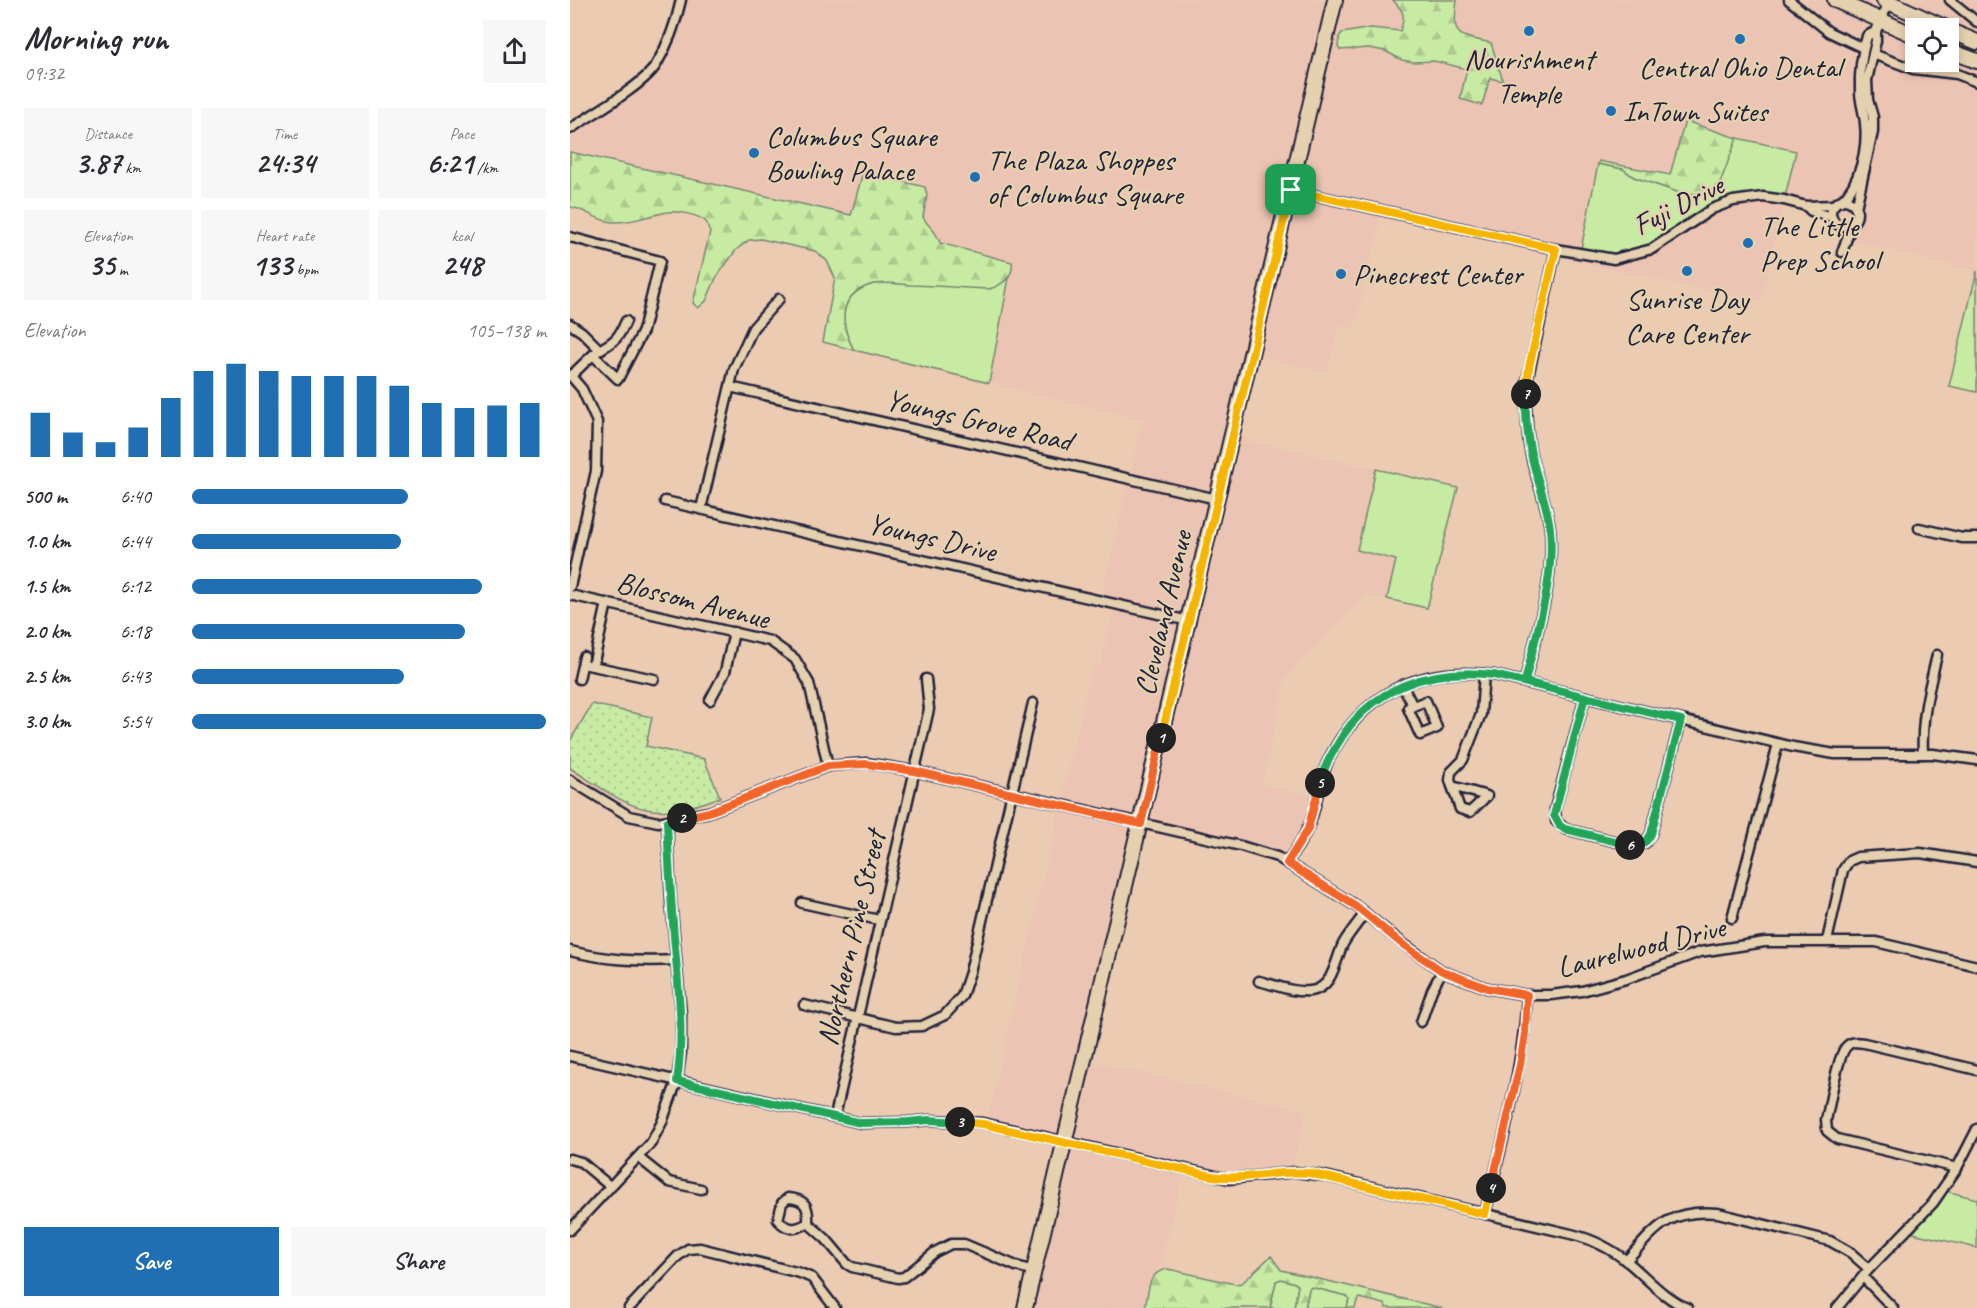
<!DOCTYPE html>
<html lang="en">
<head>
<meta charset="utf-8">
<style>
  :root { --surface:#fff; --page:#f7f7f7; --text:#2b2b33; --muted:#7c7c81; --accent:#1f6fb2 }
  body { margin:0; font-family:Caveat,sans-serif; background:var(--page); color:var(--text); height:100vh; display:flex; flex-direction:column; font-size:22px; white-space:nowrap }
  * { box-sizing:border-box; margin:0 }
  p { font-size:20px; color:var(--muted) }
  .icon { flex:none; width:33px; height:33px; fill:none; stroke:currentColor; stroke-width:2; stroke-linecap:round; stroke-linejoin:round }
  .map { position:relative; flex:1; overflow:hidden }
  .details { display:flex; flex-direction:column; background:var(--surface); width:570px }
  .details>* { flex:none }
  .controls { position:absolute; left:1335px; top:18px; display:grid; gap:12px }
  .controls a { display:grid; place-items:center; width:54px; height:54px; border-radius:0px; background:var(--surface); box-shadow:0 3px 9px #0003; font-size:30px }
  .pin { position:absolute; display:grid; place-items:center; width:51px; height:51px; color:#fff; margin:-26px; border-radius:12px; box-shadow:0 3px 9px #0006 }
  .km { position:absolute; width:30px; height:30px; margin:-15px; border-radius:50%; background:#222; color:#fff; font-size:16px; line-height:30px; text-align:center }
  .round { display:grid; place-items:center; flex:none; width:63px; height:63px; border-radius:0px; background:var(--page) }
  .summary { display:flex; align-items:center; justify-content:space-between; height:102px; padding:0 24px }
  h1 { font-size:33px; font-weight:600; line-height:45px }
  .stats { display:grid; grid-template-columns:repeat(3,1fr); gap:9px; height:102px; padding:6px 24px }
  .stats div { display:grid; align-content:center; border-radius:0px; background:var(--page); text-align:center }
  .stats b { font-size:30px; font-weight:600 }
  .stats small { font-size:16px; font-weight:400 }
  .stats p { font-size:16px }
  .chart { height:168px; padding:12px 24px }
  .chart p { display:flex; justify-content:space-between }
  .chart svg { width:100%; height:108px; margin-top:6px; stroke:var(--accent); stroke-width:6 }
  .primary-button { display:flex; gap:12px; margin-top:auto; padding:12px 24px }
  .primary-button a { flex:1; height:69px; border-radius:0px; background:var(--accent); color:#fff; font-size:24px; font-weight:600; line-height:69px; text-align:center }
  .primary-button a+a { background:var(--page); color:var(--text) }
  ul { padding:0 24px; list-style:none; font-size:20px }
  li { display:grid; grid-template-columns:96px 72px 1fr; align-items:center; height:45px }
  li i { height:15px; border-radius:8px; background:var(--accent) }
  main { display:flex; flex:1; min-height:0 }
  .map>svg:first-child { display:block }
  .built { fill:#ecc4b4; fill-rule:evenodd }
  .grass { fill:#c8eba4; stroke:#758670; stroke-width:1.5 }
  .forest { fill:url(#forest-firs); stroke:#758670; stroke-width:1.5 }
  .park { fill:url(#park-dots); stroke:#758670; stroke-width:1.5 }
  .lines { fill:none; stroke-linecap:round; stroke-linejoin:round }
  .street-casing { stroke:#22223b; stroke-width:13 }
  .primary-casing { stroke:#22223b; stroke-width:18 }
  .street { stroke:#e5d1af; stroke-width:8 }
  .primary { stroke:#e5d1af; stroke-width:14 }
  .split-1-casing { stroke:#fff; stroke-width:12 }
  .split-2-casing { stroke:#fff; stroke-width:12 }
  .split-3-casing { stroke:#fff; stroke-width:12 }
  .split-4-casing { stroke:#fff; stroke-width:12 }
  .split-5-casing { stroke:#fff; stroke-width:12 }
  .split-6-casing { stroke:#fff; stroke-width:12 }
  .split-7-casing { stroke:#fff; stroke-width:12 }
  .split-8-casing { stroke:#fff; stroke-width:12 }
  .split-1 { stroke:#f5b400; stroke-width:8 }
  .split-2 { stroke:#f0652b; stroke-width:8 }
  .split-3 { stroke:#22a559; stroke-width:8 }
  .split-4 { stroke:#f5b400; stroke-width:8 }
  .split-5 { stroke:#f0652b; stroke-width:8 }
  .split-6 { stroke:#22a559; stroke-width:8 }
  .split-7 { stroke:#22a559; stroke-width:8 }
  .split-8 { stroke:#f5b400; stroke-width:8 }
  .poi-dot { fill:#1f6fb2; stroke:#e5d1af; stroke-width:2 }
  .labels { text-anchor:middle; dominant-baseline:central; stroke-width:4.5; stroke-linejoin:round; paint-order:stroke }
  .poi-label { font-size:30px; fill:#22223b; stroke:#e5d1af; text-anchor:start }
  .street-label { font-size:30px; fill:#22223b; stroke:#e5d1af }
</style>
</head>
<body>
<main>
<section class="details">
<div class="summary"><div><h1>Morning run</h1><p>09:32</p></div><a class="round"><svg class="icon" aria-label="share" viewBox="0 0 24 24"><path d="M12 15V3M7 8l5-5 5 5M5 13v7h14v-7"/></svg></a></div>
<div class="stats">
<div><p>Distance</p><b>3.87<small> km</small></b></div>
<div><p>Time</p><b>24:34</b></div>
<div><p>Pace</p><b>6:21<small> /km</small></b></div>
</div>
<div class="stats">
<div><p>Elevation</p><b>35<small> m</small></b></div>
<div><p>Heart rate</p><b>133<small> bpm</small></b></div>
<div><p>kcal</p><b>248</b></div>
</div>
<div class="chart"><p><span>Elevation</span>105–138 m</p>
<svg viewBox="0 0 160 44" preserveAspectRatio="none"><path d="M5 44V26M15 44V34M25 44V38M35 44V32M45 44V20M55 44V9M65 44V6M75 44V9M85 44V11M95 44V11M105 44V11M115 44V15M125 44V22M135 44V24M145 44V23M155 44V22"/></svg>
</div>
<ul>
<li><b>500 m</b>6:40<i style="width:61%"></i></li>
<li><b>1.0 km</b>6:44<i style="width:59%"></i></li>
<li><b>1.5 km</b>6:12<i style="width:82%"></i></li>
<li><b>2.0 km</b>6:18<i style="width:77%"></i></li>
<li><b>2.5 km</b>6:43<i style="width:60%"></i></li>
<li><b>3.0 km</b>5:54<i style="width:100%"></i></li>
</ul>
<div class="primary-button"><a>Save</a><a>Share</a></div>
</section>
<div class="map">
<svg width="1407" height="1308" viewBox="0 0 1407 1308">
  <defs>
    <pattern id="forest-firs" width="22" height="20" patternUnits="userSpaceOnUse" patternTransform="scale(1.5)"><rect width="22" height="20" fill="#c8eba4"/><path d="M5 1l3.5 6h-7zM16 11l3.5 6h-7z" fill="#acc98e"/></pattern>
    <pattern id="park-dots" width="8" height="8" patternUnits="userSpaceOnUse" patternTransform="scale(1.5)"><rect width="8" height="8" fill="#c8eba4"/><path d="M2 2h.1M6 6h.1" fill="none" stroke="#acc98e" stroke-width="1.8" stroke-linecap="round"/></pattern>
  </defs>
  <rect width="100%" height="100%" fill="#eccbb3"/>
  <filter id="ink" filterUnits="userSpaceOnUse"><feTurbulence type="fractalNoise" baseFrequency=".0167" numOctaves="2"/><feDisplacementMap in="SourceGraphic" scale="12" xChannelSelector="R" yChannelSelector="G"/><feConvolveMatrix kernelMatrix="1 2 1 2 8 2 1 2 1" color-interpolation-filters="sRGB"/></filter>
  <g filter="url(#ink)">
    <path class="built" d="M 111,0 L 823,0 L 833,11 L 834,21 L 830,31 L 770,50 L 799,47 L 815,51 L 832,60 L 844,62 L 864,61 L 898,69 L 912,105 L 920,78 L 932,81 L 921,43 L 894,37 L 888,32 L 884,24 L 887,0 L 1407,0 L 1407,271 L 1274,239 L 1279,216 L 1215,201 L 1190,302 L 811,218 L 784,328 L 769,325 L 757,372 L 681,355 L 662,437 L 806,469 L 787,550 L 826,559 L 817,599 L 796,594 L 715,679 L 692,785 L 748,797 L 741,824 L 717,862 L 693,853 L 571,825 L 515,1060 L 736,1111 L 721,1172 L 682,1178 L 614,1171 L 589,1270 L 582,1278 L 575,1308 L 454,1308 L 494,1143 L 416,1125 L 523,663 L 531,664 L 544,605 L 530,602 L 573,419 L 419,383 L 443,265 L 442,262 L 370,243 L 364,228 L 354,220 L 353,217 L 357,195 L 282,215 L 0,152 L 0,129 L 83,68 ZM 1346,28 L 1378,28 L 1378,62 L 1346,62 ZM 1116,121 L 1167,138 L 1226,151 L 1215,197 L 1189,193 L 1171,194 L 1152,199 L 1125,213 L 1029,161 L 1100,175 Z"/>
    <g class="grass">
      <path d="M 1167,138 L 1226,151 L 1215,197 C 1132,177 1115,245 1047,254 C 1035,255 1022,251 1011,249 L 1028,164 L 1053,169 L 1064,177 L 1110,193 L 1159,155 Z"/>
      <polygon points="1407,271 1407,392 1379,386"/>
      <path d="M 439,278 L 419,383 L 284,350 C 270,325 267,296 300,285 C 312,281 329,284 341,284 C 371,284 400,285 429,285 Z"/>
      <polygon points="806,469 888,488 857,608 817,599 826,560 787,550"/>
      <polygon points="1376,1191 1407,1199 1407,1248 1343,1233"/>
      <polygon points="711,1279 725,1283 728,1286 724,1308 700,1308 706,1281"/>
      <polygon points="741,1287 777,1296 779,1299 777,1308 735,1308 739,1289"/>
    </g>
    <g class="forest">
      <path d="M 823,0 L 887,0 C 882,38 886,35 921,43 L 933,81 L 920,78 L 912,105 L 890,99 L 897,69 L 864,61 L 844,62 L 832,60 L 815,51 L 799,48 L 770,50 L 768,47 L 769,37 L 772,33 L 801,28 L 830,31 C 836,15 834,12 823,0 Z"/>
      <polygon points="1115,121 1167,138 1150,183 1143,190 1133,194 1110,193 1064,177 1053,169 1028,164 1029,161 1100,175"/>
      <path d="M 0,152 L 281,215 L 293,172 L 355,187 L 357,195 L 353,217 C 358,228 365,227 370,243 L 442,262 C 444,277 433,284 420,289 C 394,288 368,286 341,285 C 329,284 312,281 300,285 C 267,296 270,325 284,350 L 253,342 L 265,278 L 257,261 L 245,251 L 191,239 L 179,240 L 166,250 L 146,278 L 136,301 L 128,308 L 123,303 L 140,232 C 139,232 137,224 137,223 C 131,215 108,211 98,212 C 79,215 63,223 43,222 C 26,221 16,209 0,207 Z"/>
      <path d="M 701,1256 L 711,1270 L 872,1308 L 816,1308 L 815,1304 L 790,1298 L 787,1301 L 785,1308 L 777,1308 L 779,1299 L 777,1296 L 741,1287 L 739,1289 L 735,1308 L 724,1308 L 728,1286 L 725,1283 L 711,1279 L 706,1281 L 700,1308 L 575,1308 C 579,1290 577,1272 598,1269 L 665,1284 L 672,1283 Z"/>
    </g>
    <path class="park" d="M 22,704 L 82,717 L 76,746 L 134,759 L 150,797 C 77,825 61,807 0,768 L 0,741 Z"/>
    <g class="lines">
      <defs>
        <g id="street">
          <polyline points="1219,0 1259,32 1293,48"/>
          <polyline points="1380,0 1407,22"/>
          <polyline points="1303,54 1343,69 1387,74 1407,82"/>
          <path d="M 0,129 C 22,114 73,86 86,65 C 98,45 106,23 111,0"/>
          <polyline points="721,190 986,249 1044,259 1082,249 1142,209 1163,201 1193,197 1214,200 1236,206 1264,205"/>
          <circle cx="1274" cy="213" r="13"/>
          <path d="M 1271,201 C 1290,184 1298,148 1295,123 C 1294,112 1290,102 1290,91 C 1289,73 1292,53 1297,36 L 1306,31"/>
          <polyline points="1236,206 1241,211 1262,217"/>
          <polyline points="1286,208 1303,132 1303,117 1298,100 1297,80 1306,41 1306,31 1320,0"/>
          <polyline points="0,237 90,261 73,331 48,379 23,355"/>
          <polyline points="1272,252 1282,224"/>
          <polyline points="0,324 12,332 30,350"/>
          <polyline points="0,375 12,389 27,422 26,471 0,587"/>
          <path d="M 1,376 C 8,369 15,362 23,355 C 40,341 46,345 56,321"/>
          <polyline points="160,387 647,499"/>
          <polyline points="95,501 619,621"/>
          <polyline points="131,509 164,369 183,328 209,299"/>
          <polyline points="1349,528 1392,538 1407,538"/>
          <polyline points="0,595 200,641 225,659 239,683 258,766"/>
          <polyline points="13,664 84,679"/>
          <polyline points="23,666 37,603"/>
          <polyline points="9,679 14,657"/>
          <path d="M 955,682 C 966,632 985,581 980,529 C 977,502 965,477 960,450 C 956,429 956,407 956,386 L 986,249"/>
          <polyline points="832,685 843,706"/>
          <polyline points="1015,697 985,809 986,821 995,829 1064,846 1075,843 1081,834 1111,720"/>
          <polyline points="140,700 155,672 164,632"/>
          <polygon points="856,701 867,728 850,735 838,708"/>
          <path d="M 1353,754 C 1351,719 1359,688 1367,655"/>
          <polyline points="0,780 59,816 88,822 139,812 258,766 296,763 344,771 671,846 707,857 717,863 786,906 832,943 872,971 917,988 957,995 981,995 1012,991 1056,979 1130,952 1195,942 1306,942 1407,966"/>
          <polyline points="882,786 880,780 881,772 893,760 911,714 914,674"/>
          <polygon points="882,786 917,796 900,812 890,809"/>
          <path d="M 717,863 C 725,850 735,837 740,823 C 747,803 749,781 758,761 C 791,693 850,665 924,675 L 1223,747 L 1265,754 L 1363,754 L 1407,760"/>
          <polyline points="232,903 309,920"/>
          <polyline points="1162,918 1208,744"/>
          <polyline points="1257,941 1273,870 1279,861 1288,857 1350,853 1407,862"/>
          <path d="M 0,951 C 37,960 68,962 106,960"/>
          <path d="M 689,981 C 705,985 724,993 740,991 C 763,989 765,961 773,944 C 779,933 788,923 795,913"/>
          <polyline points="234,1005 326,1027 352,1026 375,1015 392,996 400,972 463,703"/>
          <polyline points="851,1022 862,990 872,971"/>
          <path d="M 0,1056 L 291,1123 L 338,1122 L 359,1120 L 413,1123 L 659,1179 L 725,1172 L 755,1176 L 1001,1234 C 1022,1239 1042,1249 1059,1263 C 1078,1279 1094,1298 1117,1308"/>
          <polyline points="265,1116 359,709 356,679"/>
          <polyline points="69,1158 99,1182 131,1189"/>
          <polyline points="0,1159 11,1162 41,1187"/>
          <path d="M 1387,1168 L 1267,1139 L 1257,1131 L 1256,1120 C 1260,1105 1267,1057 1276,1047 C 1281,1041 1287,1042 1294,1043 L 1407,1070"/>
          <path d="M 915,1214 C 932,1141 953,1070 957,995"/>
          <path d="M 238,1223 C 226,1230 218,1231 208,1220 L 212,1203 L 218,1198 C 235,1199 239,1206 238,1223 L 256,1239 L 277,1264 L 282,1267 L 328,1278 L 334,1277 L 365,1252 L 381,1244 L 394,1244 L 446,1266 L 464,1271"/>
          <polyline points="0,1230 81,1143 92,1122 107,1081 111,1052 111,1014 101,900 97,822"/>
          <path d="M 1056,1261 C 1087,1227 1098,1209 1148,1213 L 1260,1241 L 1281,1253 L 1299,1269"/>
          <polyline points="1293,1277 1323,1308"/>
          <polyline points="59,1308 108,1256 118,1249 130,1248 230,1273 242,1278 265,1308"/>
          <polyline points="1267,1308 1299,1269 1363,1203 1387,1168 1407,1129"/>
        </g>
        <g id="primary">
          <polyline points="1265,0 1346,36"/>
          <polyline points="1314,0 1376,28"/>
          <polyline points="1378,30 1407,42"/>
          <polyline points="1378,50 1407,61"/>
          <polyline points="455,1308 765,0"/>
        </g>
      </defs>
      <use href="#street" class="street-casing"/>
      <use href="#primary" class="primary-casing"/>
      <use href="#street" class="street"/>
      <use href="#primary" class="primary"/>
    </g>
  </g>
  <g class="lines" filter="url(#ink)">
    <defs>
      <polyline id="split-1" points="591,738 721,190"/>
      <polyline id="split-2" points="112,818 139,812 258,766 296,764 344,771 571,824 591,738"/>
      <path id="split-3" d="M 112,818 L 97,822 C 99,864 101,905 105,947 C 109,994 114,1034 107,1081 L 291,1123 L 338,1122 L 359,1120 L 390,1122"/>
      <path id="split-4" d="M 390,1122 L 413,1124 L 642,1176 C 675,1181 706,1170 739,1173 L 915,1214 L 921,1188"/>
      <polyline id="split-5" points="750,783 738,829 717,863 786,906 832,944 872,971 917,988 957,995 955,1033 950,1065 921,1188"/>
      <path id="split-6" d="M 750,783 C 753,769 760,757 767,745 C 800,687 861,667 924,675 L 1111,720 L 1081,834 C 1076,844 1070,847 1060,845"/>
      <path id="split-7" d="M 956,394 C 955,412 957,431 960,449 C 965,476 977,501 980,529 C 985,580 966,632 955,682 L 1015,697 L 984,815 L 990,826 L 995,829 L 1060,845"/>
      <polyline id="split-8" points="721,190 986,249 959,367 956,394"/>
    </defs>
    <use href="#split-1" class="split-1-casing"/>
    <use href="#split-2" class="split-2-casing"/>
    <use href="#split-3" class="split-3-casing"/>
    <use href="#split-4" class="split-4-casing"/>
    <use href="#split-5" class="split-5-casing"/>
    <use href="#split-6" class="split-6-casing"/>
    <use href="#split-7" class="split-7-casing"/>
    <use href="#split-8" class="split-8-casing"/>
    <use href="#split-1" class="split-1"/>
    <use href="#split-2" class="split-2"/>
    <use href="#split-3" class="split-3"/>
    <use href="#split-4" class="split-4"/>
    <use href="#split-5" class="split-5"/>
    <use href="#split-6" class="split-6"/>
    <use href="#split-7" class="split-7"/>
    <use href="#split-8" class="split-8"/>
  </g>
  <g class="poi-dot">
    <circle cx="959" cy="31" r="6"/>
    <circle cx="1170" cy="39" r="6"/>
    <circle cx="1041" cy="111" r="6"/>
    <circle cx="184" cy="153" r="6"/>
    <circle cx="405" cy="177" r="6"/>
    <circle cx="1178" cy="243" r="6"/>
    <circle cx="1117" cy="271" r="6"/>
    <circle cx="771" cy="274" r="6"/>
  </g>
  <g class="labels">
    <g class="poi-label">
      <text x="959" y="59" text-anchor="middle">Nourishment<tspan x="959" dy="34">Temple</tspan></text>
      <text x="1170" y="67" text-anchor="middle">Central Ohio Dental</text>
      <text x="1053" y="111">InTown Suites</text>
      <text x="196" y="136">Columbus Square<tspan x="196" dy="34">Bowling Palace</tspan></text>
      <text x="417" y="160">The Plaza Shoppes<tspan x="417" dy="34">of Columbus Square</tspan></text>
      <text x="1190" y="226">The Little<tspan x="1190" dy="34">Prep School</tspan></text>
      <text x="783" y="274">Pinecrest Center</text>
      <text x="1117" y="299" text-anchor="middle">Sunrise Day<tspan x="1117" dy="34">Care Center</tspan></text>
    </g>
    <g class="street-label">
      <text transform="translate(1108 205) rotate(-27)">Fuji Drive</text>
      <text transform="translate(409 420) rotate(13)">Youngs Grove Road</text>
      <text transform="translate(362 537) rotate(13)">Youngs Drive</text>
      <text transform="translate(123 600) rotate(14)">Blossom Avenue</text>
      <text transform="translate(593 613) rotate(-77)">Cleveland Avenue</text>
      <text transform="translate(281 938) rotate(-77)">Northern Pine Street</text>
      <text transform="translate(1071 947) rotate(-14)">Laurelwood Drive</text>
    </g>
  </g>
</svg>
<div class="controls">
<a><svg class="icon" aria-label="locate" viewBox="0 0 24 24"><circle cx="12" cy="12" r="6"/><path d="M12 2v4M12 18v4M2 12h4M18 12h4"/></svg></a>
</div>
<div class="pin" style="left:721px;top:190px;background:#1e9e55"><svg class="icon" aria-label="arrive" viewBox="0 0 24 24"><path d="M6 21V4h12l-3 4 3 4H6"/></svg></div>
<b class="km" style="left:591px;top:738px">1</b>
<b class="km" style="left:112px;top:818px">2</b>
<b class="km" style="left:390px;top:1122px">3</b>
<b class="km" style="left:921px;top:1188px">4</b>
<b class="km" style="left:750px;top:783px">5</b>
<b class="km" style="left:1060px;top:845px">6</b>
<b class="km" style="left:956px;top:394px">7</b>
</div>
</main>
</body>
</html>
